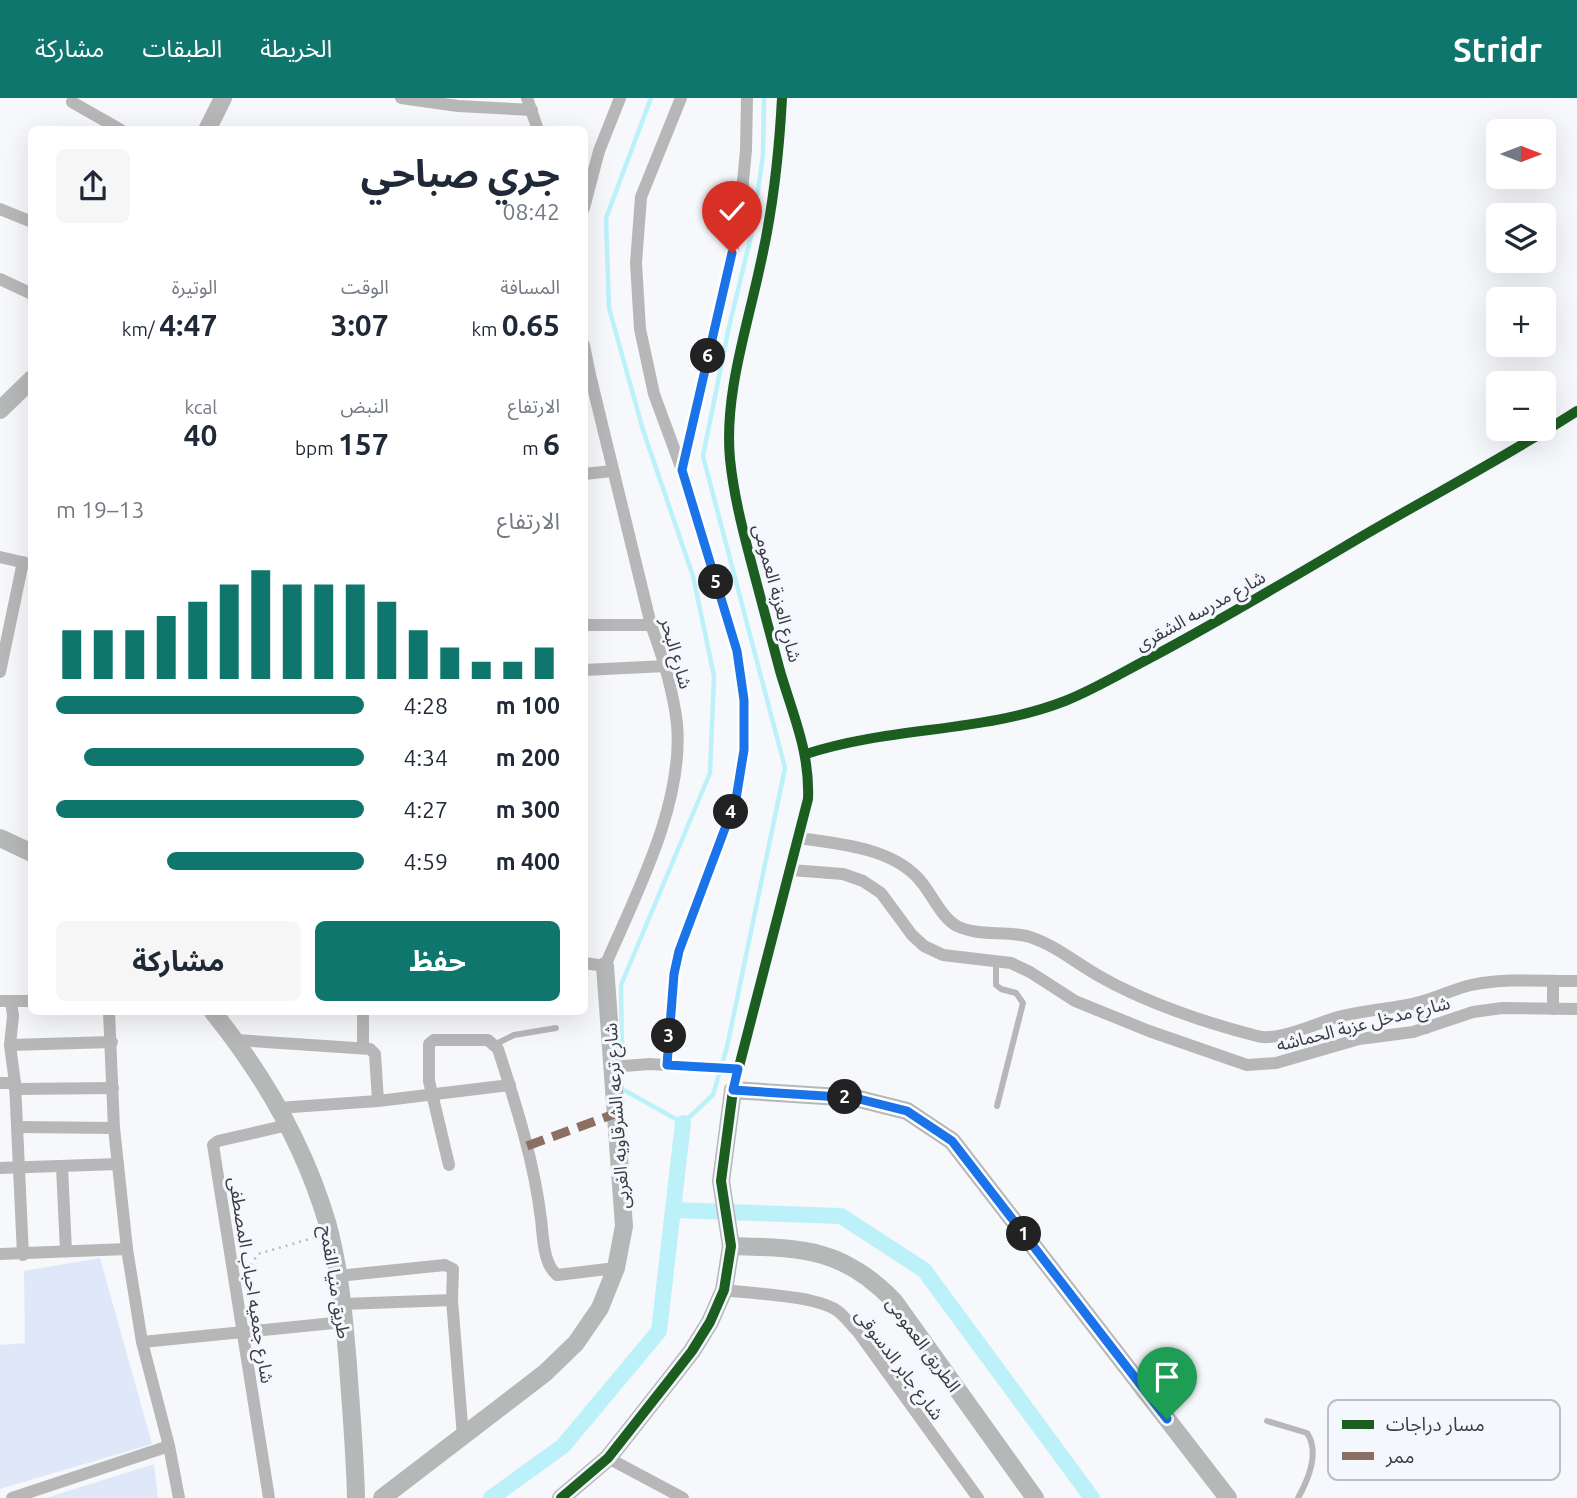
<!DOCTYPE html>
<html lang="ar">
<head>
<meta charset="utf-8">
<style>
  :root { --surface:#fff; --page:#f6f6f7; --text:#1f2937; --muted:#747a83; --accent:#0f766e }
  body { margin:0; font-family:Ubuntu,"Noto Sans Arabic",sans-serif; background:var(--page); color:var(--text); direction:rtl; height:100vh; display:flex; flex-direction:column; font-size:26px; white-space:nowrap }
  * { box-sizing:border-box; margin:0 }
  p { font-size:23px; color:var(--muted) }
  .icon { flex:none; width:38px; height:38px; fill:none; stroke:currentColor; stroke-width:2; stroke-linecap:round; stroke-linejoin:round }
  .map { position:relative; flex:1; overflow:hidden; direction:ltr }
  .drawer { position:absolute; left:28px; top:28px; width:560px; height:889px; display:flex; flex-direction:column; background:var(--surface); border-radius:10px; box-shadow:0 7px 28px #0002; direction:rtl }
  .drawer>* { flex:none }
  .needle { width:46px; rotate:90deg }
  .buttons { position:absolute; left:1486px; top:21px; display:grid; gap:14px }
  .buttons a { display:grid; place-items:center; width:70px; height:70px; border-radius:10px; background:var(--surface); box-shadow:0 7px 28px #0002; font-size:35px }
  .pin { position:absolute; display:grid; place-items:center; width:60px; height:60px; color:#fff; margin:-72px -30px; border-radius:50% 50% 50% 0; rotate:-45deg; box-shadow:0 0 7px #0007 }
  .pin .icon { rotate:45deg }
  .km { position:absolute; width:35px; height:35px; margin:-18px; border-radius:50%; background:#222; color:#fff; font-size:19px; line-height:35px; text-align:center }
  .round { display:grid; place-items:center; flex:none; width:74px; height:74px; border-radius:10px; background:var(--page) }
  .headline { display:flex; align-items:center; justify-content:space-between; height:119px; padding:0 28px }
  h1 { font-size:38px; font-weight:700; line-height:52px }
  .figures { display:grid; grid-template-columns:repeat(3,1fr); gap:10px; height:119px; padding:7px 28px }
  .figures div { display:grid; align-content:center }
  .figures b { font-size:30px; font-weight:700 }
  .figures small { font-size:19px; font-weight:400 }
  .figures p { font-size:19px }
  .chart { height:196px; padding:14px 28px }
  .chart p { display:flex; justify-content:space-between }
  .chart svg { width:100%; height:126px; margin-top:7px; stroke:var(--accent); stroke-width:6 }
  .cta { display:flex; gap:14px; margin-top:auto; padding:14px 28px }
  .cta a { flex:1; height:80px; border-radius:10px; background:var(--accent); color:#fff; font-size:28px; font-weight:700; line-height:80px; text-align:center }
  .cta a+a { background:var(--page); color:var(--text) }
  ul { padding:0 28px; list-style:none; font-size:23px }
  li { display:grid; grid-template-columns:112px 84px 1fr; align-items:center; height:52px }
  li i { height:18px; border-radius:9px; background:var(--accent) }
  header { display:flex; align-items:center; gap:42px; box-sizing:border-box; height:98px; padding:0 35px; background:var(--accent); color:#fff }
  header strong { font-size:33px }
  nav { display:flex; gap:38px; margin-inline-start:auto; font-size:24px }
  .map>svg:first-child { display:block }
  .green { fill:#dfe8f8 }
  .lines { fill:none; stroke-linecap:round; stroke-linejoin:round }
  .stream { stroke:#bcf1f9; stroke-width:4.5 }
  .canal { stroke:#bcf1f9; stroke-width:16 }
  .path { stroke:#bababb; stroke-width:2.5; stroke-dasharray:2 5; stroke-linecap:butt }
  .lane { stroke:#b8b7b8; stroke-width:6 }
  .street { stroke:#b8b7b8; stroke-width:12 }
  .secondary { stroke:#b6b7b7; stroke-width:18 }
  .quiet { stroke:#8d6e63; stroke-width:9; stroke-dasharray:18 9; stroke-linecap:butt }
  .cycleway-casing { stroke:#f4f7fe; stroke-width:15 }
  .cycleway { stroke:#1b5e20; stroke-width:10 }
  .route-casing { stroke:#fff; stroke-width:14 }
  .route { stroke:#1a73e8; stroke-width:9 }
  .labels { text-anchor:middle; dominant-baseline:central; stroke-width:6; stroke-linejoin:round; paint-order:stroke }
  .street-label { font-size:18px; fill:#3b3c3f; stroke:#f4f7fe }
  .key { fill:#f4f7fe; stroke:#bcbfc5; stroke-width:2 }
  .key-label { font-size:19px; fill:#3b3c3f }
</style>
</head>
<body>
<header>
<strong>Stridr</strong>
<nav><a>الخريطة</a><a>الطبقات</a><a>مشاركة</a></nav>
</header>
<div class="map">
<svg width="1577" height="1400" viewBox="0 0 1577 1400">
  <rect width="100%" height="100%" fill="#f6f8fc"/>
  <g class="green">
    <polygon points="100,1160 152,1346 0,1391 0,1247 25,1245 24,1173"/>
    <polygon points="154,1366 158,1400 46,1400"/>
  </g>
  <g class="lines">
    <g class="stream">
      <polyline points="622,965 621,887 710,675 714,578 693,478 643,332 609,210 606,120 651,0"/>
      <polyline points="622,988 622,991 683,1025 713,997 727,949 785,670 703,358 729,229 752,134 763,57 764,0"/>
    </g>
    <g class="canal">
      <polyline points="673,1112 841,1118 924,1172 1092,1400"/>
      <polyline points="491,1400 563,1348 659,1233 683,1025"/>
    </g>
    <polyline class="path" points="247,1173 258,1156 313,1140"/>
    <g class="lane">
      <polyline points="996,863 996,887 1001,891 1016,895 1023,905 997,1008"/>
      <polyline points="494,947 514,937 556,930"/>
      <path d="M 1267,1323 L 1307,1335 C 1320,1354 1308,1382 1298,1400"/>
    </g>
    <g class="street">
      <polyline points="401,0 458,8 532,12"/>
      <polyline points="527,0 538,32"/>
      <polyline points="72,4 121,32"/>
      <polyline points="584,110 599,53 620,0"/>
      <polyline points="0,111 32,124"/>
      <polyline points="0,181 32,196"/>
      <path d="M 584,247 L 590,277 L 651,527 C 663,559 673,592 677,626 C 684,706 636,796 605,868 L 584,865"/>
      <polyline points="682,372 732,155 741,104 746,52 747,0"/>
      <polyline points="584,376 612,373"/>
      <polyline points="0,459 30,466"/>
      <polyline points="584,527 651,527"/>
      <polyline points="584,572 666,568"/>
      <polyline points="0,574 23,464"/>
      <path d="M 806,656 C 891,628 983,635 1065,603 C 1095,591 1123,574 1150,560 C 1216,525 1280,487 1344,449 C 1421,403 1501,362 1577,313"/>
      <path d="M 799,740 C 838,746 888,749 917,779 C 931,793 940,819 957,828 C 979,839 1007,832 1030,839 C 1055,847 1076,865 1099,878 C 1144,904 1206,925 1257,938 C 1277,944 1317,925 1338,919 C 1364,912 1390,911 1416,905 C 1435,901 1453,891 1471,887 C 1506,880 1542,883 1577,883"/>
      <polyline points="791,772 843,776 863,783 881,795 912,837 924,848 943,857 1011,865 1030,874 1075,903 1149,933 1247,967 1276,965 1359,941 1413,934 1473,914 1502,910 1577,911"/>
      <polyline points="1553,883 1553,911"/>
      <polyline points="0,903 11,903 13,918 10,947 15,985 23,1157"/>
      <polyline points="11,903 32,903"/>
      <polyline points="1417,905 1426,930"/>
      <polyline points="109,914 114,1030 127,1151 142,1244 169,1348 179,1400"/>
      <polyline points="236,942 370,951 375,956 378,1003"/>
      <polyline points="10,947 112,944"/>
      <polyline points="363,949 363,914"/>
      <polyline points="667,967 674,876 679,853 735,701 744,651 744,602 737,553 682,372 654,296 640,231 636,165 641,99 681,0"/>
      <polyline points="612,969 649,966 738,971"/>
      <polyline points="0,985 15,985"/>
      <polyline points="15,991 113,990"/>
      <path d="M 733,992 L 808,701 C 810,654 793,617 780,573 C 771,540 763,508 754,475 C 744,437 734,400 730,361 C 724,297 747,230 760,168 C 773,112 779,57 782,0"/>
      <polyline points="278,1010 378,1003 510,987"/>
      <polyline points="17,1029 114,1030"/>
      <path d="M 449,1067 L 429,983 L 429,946 L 434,942 L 488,942 L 498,951 C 516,1007 534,1063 541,1121 C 543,1137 543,1166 557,1177 L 616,1170"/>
      <polyline points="62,1069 66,1153"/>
      <polyline points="0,1070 118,1066"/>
      <polyline points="0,1156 127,1151"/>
      <polyline points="338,1178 445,1167 453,1171 452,1202 343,1206"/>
      <path d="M 724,1192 C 753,1196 817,1197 839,1214 C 846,1220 852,1228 858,1234 L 978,1400"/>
      <polyline points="452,1202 463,1339"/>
      <polyline points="142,1244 344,1224"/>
      <polyline points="608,1360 683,1400"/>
      <polyline points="12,1400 169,1348"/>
      <polyline points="269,1400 213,1047 218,1043 288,1027"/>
    </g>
    <g class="secondary">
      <polyline points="207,32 223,0"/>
      <polyline points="0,312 32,281"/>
      <polyline points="0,740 32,755"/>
      <path d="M 213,914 C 263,976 304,1047 327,1124 C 340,1170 344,1219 348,1267 C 351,1311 355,1355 356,1400"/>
      <path d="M 731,1148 C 801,1150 842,1149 894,1203 L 1035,1400"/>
      <polyline points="382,1400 545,1275 576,1245 600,1210 616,1170 624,1128 605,868"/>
      <polyline points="561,1400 608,1360 671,1280 692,1253 710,1224 724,1192 731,1148 721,1083 733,992 855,1000 907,1013 952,1043 1228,1400"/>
    </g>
    <polyline class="quiet" points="527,1048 617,1015"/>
    <defs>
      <g id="cycleway">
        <path d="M 806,656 C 891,628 983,635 1065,603 C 1095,591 1123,574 1150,560 C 1216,525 1280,487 1344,449 C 1421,403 1501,362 1577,313"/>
        <path d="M 561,1400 L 608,1360 L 671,1280 L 692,1253 L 710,1224 L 724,1192 L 731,1148 L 721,1083 L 733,992 L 808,701 C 810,654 793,617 780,573 C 771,540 763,508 754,475 C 744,437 734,400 730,361 C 724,297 747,230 760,168 C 773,112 779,57 782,0"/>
      </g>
    </defs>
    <use href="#cycleway" class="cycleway-casing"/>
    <use href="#cycleway" class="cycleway"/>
  </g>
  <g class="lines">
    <defs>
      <polyline id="route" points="732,155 682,372 737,553 744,602 744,652 736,701 679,853 674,876 667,967 738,971 733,992 855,1000 907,1013 952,1043 1167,1321"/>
    </defs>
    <use href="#route" class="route-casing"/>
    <use href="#route" class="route"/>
  </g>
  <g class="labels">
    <g class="street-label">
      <text transform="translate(778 495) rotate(75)">شارع العزبة العمومى</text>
      <text transform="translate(1200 512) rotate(-29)">شارع مدرسه الشقرى</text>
      <text transform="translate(677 555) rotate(74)">شارع البحر</text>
      <text transform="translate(1363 925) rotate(-14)">شارع مدخل عزبة الحماشه</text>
      <text transform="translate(616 1018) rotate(-94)">شارع ترعه الشرقاويه الغربى</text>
      <text transform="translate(252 1182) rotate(81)">شارع جمعيه احباب المصطفى</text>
      <text transform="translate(336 1184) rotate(81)">طريق منيا القمح</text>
      <text transform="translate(924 1246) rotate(54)">الطريق العمومى</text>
      <text transform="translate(900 1266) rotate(53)">شارع جابر الدسوقى</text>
    </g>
  </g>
  <rect x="1328" y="1302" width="232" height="80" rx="10" class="key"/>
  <rect x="1342" y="1322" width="32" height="9" fill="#1b5e20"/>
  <rect x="1342" y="1354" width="32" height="8" fill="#8d6e63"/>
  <g class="key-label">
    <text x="1386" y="1333">مسار دراجات</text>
    <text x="1386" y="1365">ممر</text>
  </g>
</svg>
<div class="buttons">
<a><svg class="needle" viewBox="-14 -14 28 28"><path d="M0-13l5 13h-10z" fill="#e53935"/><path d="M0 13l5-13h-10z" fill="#747a83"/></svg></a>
<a><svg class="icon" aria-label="layers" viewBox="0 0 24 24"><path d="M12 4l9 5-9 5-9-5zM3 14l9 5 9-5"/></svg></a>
<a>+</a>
<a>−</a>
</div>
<div class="pin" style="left:1167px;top:1321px;background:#1e9e55"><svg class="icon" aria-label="arrive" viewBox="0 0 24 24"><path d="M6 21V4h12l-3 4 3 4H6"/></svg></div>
<div class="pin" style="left:732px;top:155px;background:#d93025"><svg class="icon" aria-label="check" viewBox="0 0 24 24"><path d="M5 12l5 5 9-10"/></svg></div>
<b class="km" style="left:1024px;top:1136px">1</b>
<b class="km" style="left:845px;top:999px">2</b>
<b class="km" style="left:669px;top:938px">3</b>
<b class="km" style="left:731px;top:714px">4</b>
<b class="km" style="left:716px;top:484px">5</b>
<b class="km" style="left:708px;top:258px">6</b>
<section class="drawer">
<div class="headline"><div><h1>جري صباحي</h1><p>08:42</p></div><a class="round"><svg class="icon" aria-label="share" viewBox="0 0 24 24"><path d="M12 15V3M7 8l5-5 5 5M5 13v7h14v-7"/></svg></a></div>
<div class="figures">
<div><p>المسافة</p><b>0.65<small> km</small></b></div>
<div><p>الوقت</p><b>3:07</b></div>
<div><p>الوتيرة</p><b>4:47<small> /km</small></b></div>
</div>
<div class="figures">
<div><p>الارتفاع</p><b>6<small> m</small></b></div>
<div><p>النبض</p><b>157<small> bpm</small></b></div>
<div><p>kcal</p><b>40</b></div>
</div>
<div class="chart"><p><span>الارتفاع</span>13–19 m</p>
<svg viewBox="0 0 160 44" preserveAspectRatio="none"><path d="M5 44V27M15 44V27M25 44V27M35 44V22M45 44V17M55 44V11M65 44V6M75 44V11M85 44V11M95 44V11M105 44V17M115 44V27M125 44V33M135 44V38M145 44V38M155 44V33"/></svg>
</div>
<ul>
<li><b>100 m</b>4:28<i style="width:100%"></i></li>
<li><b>200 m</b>4:34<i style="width:91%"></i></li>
<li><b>300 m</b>4:27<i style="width:100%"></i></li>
<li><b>400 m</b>4:59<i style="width:64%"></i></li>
</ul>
<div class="cta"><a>حفظ</a><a>مشاركة</a></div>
</section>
</div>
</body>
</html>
